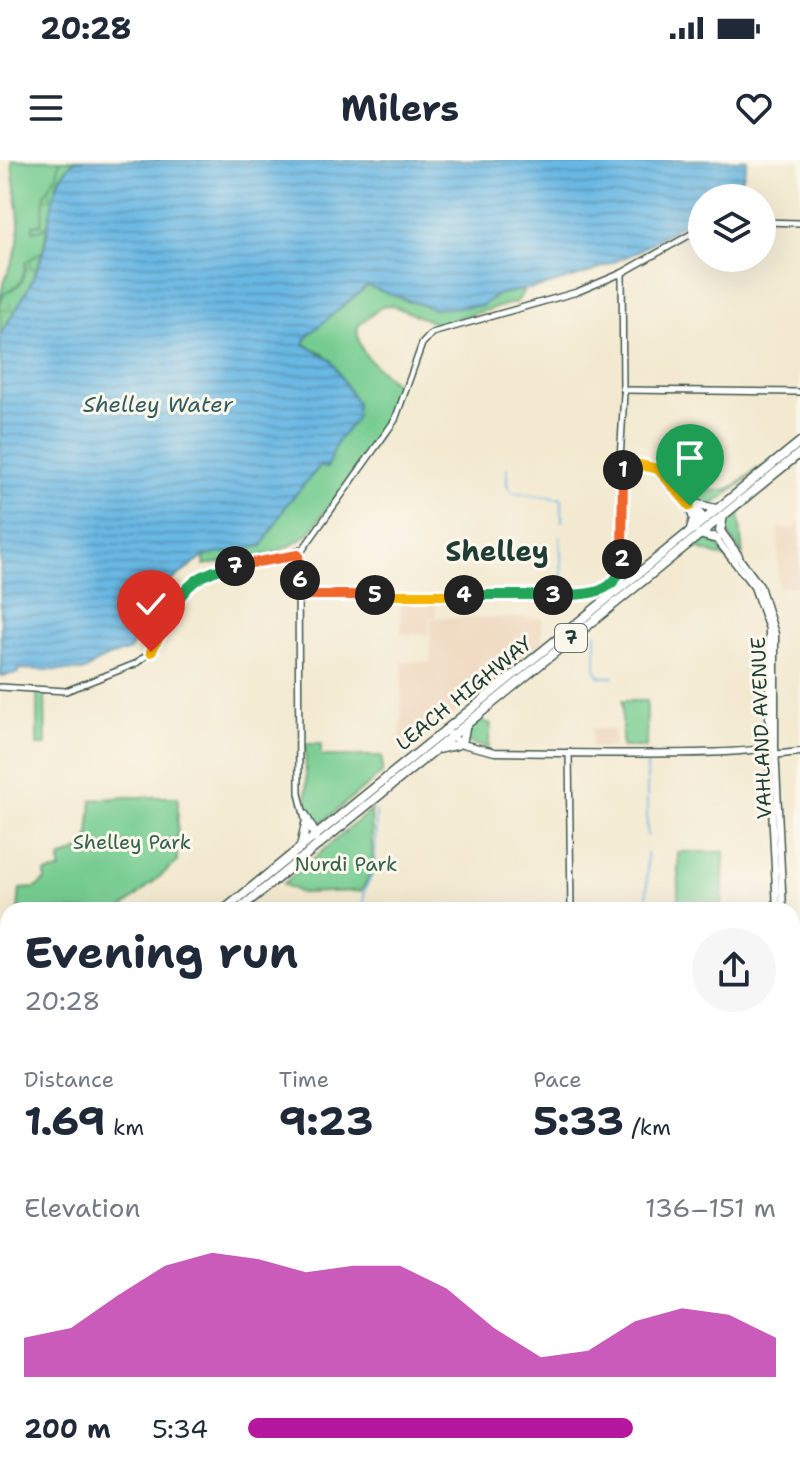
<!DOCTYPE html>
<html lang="en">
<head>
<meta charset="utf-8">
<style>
  :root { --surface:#fff; --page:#f6f6f7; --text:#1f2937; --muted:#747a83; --accent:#b5179e }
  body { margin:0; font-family:"Shantell Sans",sans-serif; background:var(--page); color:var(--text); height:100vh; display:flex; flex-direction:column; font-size:30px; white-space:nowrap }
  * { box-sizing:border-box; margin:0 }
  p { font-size:26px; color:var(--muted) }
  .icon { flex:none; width:44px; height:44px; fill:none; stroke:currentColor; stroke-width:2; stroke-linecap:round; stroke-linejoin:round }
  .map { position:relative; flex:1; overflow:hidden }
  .drawer { position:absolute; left:0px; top:742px; width:800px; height:572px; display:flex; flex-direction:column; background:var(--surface); border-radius:24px 24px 0 0; box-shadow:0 8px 32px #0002 }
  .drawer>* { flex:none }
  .fabs { position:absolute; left:688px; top:24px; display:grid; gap:16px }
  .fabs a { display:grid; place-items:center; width:88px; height:88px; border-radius:50%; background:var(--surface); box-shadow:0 8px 32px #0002; font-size:40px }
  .pin { position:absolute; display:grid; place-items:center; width:68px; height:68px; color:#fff; margin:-82px -34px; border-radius:50% 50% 50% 0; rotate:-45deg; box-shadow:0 0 8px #0007 }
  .pin .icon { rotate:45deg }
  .km { position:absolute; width:40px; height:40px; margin:-20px; border-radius:50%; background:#222; color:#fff; font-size:22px; line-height:40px; text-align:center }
  .round { display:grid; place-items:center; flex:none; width:84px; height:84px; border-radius:42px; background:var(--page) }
  .head { display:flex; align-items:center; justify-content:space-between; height:136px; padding:0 24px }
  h1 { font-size:44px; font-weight:700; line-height:60px }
  .figures { display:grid; grid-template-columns:repeat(3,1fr); gap:12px; height:136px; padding:8px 24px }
  .figures div { display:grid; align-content:center }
  .figures b { font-size:40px; font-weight:700 }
  .figures small { font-size:22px; font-weight:400 }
  .figures p { font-size:22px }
  .chart { height:224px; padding:16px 24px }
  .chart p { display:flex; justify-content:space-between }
  .chart svg { width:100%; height:144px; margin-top:8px; fill:var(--accent); opacity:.7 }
  ul { padding:0 24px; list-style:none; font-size:26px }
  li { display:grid; grid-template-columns:128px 96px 1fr; align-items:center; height:60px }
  li i { height:20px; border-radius:10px; background:var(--accent) }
  .status { display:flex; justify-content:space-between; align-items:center; height:56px; padding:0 40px; background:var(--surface); direction:ltr }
  .status svg { height:22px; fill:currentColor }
  header { display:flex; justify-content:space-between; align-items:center; height:104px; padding:0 24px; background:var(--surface); font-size:36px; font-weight:700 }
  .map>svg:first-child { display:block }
  .built { fill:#eed6bb }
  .green { fill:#75cc90; stroke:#4a8462; stroke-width:2 }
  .wetland { fill:url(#wetland-marsh); stroke:#4a8462; stroke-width:2 }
  .water { fill:url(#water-rules); stroke:#447a8c; stroke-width:2 }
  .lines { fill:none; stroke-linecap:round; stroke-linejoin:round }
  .stream { stroke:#69b7e3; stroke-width:2 }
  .tertiary-casing { stroke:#3f574b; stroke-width:8 }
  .secondary-casing { stroke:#3f574b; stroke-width:9 }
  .primary-casing { stroke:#3f574b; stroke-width:10 }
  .trunk-casing { stroke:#3f574b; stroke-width:11 }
  .tertiary { stroke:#fff; stroke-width:5 }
  .secondary { stroke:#fff; stroke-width:6 }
  .primary { stroke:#fff; stroke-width:7 }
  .trunk { stroke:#fff; stroke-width:8 }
  .split-1-casing { stroke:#fff; stroke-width:16 }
  .split-2-casing { stroke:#fff; stroke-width:16 }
  .split-3-casing { stroke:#fff; stroke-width:16 }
  .split-4-casing { stroke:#fff; stroke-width:16 }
  .split-5-casing { stroke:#fff; stroke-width:16 }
  .split-6-casing { stroke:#fff; stroke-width:16 }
  .split-7-casing { stroke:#fff; stroke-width:16 }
  .split-8-casing { stroke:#fff; stroke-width:16 }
  .split-9-casing { stroke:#fff; stroke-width:16 }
  .split-1 { stroke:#f5b400; stroke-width:10 }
  .split-2 { stroke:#f0652b; stroke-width:10 }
  .split-3 { stroke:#22a559; stroke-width:10 }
  .split-4 { stroke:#22a559; stroke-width:10 }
  .split-5 { stroke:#f5b400; stroke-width:10 }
  .split-6 { stroke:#f0652b; stroke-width:10 }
  .split-7 { stroke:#f0652b; stroke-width:10 }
  .split-8 { stroke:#22a559; stroke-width:10 }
  .split-9 { stroke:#f5b400; stroke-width:10 }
  .labels { text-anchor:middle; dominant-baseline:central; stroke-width:6; stroke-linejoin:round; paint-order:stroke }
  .shield { fill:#fbf7ec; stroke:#61756b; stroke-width:2 }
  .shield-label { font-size:18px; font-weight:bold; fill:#1f3d34 }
  .street-label { font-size:20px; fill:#1f3d34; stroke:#fbf7ec }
  .park-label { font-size:20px; fill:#34614b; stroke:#fbf7ec }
  .water-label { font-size:22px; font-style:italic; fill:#325c60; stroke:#fbf7ec }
  .district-label { font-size:28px; font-weight:bold; fill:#1f3d34; stroke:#fbf7ec }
</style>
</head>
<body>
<div class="status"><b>20:28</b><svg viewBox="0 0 49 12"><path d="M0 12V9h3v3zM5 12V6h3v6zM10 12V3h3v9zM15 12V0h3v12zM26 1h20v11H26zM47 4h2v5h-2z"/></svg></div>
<header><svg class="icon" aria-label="menu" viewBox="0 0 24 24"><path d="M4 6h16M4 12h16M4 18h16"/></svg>Milers<svg class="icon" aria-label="heart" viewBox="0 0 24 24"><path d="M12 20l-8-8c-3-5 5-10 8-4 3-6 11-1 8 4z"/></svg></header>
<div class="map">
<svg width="800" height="1314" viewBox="0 0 800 1314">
  <defs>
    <pattern id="wetland-marsh" width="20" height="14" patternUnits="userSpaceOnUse" patternTransform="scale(2)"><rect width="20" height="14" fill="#75cc90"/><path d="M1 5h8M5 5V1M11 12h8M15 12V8" fill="none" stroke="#5fa776"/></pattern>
    <pattern id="water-rules" width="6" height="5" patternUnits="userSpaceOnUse" patternTransform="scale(2)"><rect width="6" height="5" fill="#69b7e3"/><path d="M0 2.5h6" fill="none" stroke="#5696b9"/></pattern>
  </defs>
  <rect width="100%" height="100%" fill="#fbf7ec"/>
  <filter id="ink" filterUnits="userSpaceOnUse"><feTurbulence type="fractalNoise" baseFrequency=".0125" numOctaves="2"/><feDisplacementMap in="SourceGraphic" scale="16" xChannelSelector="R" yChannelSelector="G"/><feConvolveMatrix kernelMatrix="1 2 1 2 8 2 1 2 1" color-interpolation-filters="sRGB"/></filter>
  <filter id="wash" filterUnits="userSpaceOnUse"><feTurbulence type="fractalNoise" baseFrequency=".006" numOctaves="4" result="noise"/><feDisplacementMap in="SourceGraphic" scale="32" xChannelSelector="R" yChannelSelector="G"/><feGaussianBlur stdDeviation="1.8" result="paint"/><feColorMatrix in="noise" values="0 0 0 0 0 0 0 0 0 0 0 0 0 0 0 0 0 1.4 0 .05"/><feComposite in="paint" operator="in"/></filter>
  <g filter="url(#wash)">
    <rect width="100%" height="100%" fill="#f3e9d0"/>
    <g class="built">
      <polygon points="797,362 800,362 800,427 778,427 778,369 797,369"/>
      <polygon points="401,439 436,439 436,457 429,457 429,474 401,474"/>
      <polygon points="431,458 542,458 542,482 413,588 401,587 402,502 430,502"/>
      <polygon points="592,568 614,569 614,587 592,587"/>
      <rect x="219" y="1306" width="61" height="8"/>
      <rect x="287" y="1306" width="91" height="8"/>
    </g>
    <g class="green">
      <path d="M 12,0 L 75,0 L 52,35 L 43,91 L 26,102 C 23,123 22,123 4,134 L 0,143 C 0,121 15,104 18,82 C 22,54 13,28 12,0 Z"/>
      <path d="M 367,126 L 386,130 L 408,142 L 481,146 L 498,134 L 524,130 L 517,142 L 437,164 L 391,145 L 382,146 L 358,166 C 354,194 380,209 398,226 L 376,281 L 308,374 C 280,398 240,399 204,405 L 205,396 L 262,385 L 287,344 L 320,306 L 327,308 L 337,282 L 356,258 L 323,193 L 304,184 L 308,175 Z"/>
      <path d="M 764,306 L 711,346 L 703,344 L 676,320 C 695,329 718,337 738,324 C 747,318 754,309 764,306 Z"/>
      <polygon points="750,337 752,340 739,353 743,396 723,366 723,360"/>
      <polygon points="700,376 713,381 730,400 694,387 645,427 641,423"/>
      <polygon points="37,533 45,533 46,585 37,585"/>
      <polygon points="622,541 647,541 646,587 622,587"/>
      <polygon points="477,559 491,564 488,588 463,581 464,570"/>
      <polygon points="305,584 321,584 321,596 382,596 382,613 321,663 314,660 307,645"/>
      <polygon points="125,637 178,637 177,702 120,750 18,750 20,729 36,728 45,720 45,713 60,710 60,699 88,686 92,640"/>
      <polygon points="371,650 373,710 361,731 301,733 283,724"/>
      <polygon points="678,692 724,692 722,750 678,750"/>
    </g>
    <g class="wetland">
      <polygon points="60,0 75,0 58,19 47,68 33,71 33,65 41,64 45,34 57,14"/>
      <path d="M 43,91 L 27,132 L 0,175 L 0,143 L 4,134 C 25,121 22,127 26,102 Z"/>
    </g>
    <path class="water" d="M 75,0 L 747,0 L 743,16 L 725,38 L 702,38 L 702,53 L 634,93 L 591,112 L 546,126 L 498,134 L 481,146 L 434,149 L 367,126 L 308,175 L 304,184 L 331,200 L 357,244 L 356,258 L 337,282 L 327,308 L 320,306 L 287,344 L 262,386 L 205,396 L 167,424 L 130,490 L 100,500 L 85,511 L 18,509 L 18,513 L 1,516 L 0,175 C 17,148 34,122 43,92 C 53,58 47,26 75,0 Z"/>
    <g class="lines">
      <g class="stream">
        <polyline points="507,308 507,324 511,332 562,339 562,361"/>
        <polyline points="560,377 563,428"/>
        <polyline points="596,473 596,511 601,517 613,517"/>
        <polyline points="647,676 647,601"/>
        <polyline points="364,750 364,731 375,709 376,652"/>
        <polyline points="647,750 647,693"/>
      </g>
    </g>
  </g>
  <g filter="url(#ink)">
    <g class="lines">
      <defs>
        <g id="tertiary">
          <polyline points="762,62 800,63"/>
          <polyline points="622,113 623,229"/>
          <polyline points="624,230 800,232"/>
          <circle cx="622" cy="302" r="4.5"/>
          <polyline points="620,299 624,234"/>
          <polyline points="625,299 660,307 705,358"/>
          <polyline points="680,334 701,361"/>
          <polygon points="300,390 301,393 298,395 297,391"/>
          <polyline points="301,392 395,260 422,184 432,173 577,132 622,113 702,68"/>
          <polyline points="298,395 299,633 306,664 319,684"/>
          <polyline points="300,435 596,433 615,420 621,408 620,306"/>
          <polyline points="0,527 66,531 135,504 151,492 176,442 196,418 224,407 298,395"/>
          <polyline points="569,592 571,750"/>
          <polyline points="306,654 316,673"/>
          <polyline points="0,1065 8,1067"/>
          <polyline points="792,1211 800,1212"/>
          <polyline points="282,1306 283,1314"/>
          <polyline points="55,1314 55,1306"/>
        </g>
        <g id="secondary">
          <polyline points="714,376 754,427 769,469 769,587 777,750"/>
          <polyline points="736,394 760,426 775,474 775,587 783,750"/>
          <path d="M 444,570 L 462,584 L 495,592 C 529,592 758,598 768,586"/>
          <polyline points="772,595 800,592"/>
          <polyline points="792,931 794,933"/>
          <polyline points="0,1281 8,1284"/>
          <polyline points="0,1286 8,1288"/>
          <polyline points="380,1306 380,1314"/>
          <polyline points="678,1306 693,1314"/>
          <polyline points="687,1306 702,1314"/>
          <polyline points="735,1314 739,1306"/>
          <polyline points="742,1314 746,1306"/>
        </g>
        <g id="primary">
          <polyline points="792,833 800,833"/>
          <polyline points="792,838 800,838"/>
        </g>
        <g id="trunk">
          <polyline points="694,344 716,349"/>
          <polyline points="690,346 694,359 691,369"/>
          <polyline points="723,356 720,371 738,396"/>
          <polyline points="699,374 717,379"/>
          <polyline points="462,584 465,568"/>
          <polyline points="437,589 456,585"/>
          <polyline points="301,687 306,664"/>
          <polyline points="224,750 800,282"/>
          <polyline points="238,750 800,293"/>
          <polyline points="0,933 8,926"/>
          <polyline points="0,944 8,938"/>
        </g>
      </defs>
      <use href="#tertiary" class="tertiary-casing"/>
      <use href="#secondary" class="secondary-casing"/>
      <use href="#primary" class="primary-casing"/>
      <use href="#trunk" class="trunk-casing"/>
      <use href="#tertiary" class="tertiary"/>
      <use href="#secondary" class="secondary"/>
      <use href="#primary" class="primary"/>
      <use href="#trunk" class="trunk"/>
    </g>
  </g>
  <g class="lines" filter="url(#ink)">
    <defs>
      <polyline id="split-1" points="623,310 632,303 658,309 690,346"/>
      <polyline id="split-2" points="622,399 623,310"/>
      <path id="split-3" d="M 553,435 C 581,435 620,437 622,399"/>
      <polyline id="split-4" points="464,435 553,435"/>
      <polyline id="split-5" points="375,435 464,435"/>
      <polyline id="split-6" points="300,420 300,435 375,435"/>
      <polyline id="split-7" points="235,406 298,395 300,420"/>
      <path id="split-8" d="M 169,456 C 184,425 201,411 235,406"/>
      <polyline id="split-9" points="151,492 169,456"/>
    </defs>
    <use href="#split-1" class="split-1-casing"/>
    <use href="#split-2" class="split-2-casing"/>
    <use href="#split-3" class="split-3-casing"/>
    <use href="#split-4" class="split-4-casing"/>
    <use href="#split-5" class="split-5-casing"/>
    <use href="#split-6" class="split-6-casing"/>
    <use href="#split-7" class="split-7-casing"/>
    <use href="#split-8" class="split-8-casing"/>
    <use href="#split-9" class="split-9-casing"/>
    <use href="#split-1" class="split-1"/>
    <use href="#split-2" class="split-2"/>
    <use href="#split-3" class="split-3"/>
    <use href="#split-4" class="split-4"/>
    <use href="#split-5" class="split-5"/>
    <use href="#split-6" class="split-6"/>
    <use href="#split-7" class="split-7"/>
    <use href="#split-8" class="split-8"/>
    <use href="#split-9" class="split-9"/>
  </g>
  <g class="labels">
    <rect class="shield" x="555" y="464" width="32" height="28" rx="6"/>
    <g class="shield-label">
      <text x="571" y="478">7</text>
    </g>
    <g class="street-label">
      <text transform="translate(464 533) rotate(-39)">LEACH HIGHWAY</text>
      <text transform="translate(761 568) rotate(-92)">VAHLAND AVENUE</text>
    </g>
    <g class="park-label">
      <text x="132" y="682">Shelley Park</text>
      <text x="346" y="704">Nurdi Park</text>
    </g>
    <g class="water-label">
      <text x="158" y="244">Shelley Water</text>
    </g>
    <g class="district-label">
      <text x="497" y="391">Shelley</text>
    </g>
  </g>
</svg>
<div class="fabs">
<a><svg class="icon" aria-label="layers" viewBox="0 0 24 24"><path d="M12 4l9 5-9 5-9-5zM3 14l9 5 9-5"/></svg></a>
</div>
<div class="pin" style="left:690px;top:346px;background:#1e9e55"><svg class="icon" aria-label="arrive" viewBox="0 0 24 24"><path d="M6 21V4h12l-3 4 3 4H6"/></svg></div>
<div class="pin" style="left:151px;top:492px;background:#d93025"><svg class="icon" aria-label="check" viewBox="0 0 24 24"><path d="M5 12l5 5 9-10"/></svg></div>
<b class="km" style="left:623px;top:310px">1</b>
<b class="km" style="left:622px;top:399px">2</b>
<b class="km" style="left:553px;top:435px">3</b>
<b class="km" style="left:464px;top:435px">4</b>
<b class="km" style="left:375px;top:435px">5</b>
<b class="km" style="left:300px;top:420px">6</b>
<b class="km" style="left:235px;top:406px">7</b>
<section class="drawer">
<div class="head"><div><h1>Evening run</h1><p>20:28</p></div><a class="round"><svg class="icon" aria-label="share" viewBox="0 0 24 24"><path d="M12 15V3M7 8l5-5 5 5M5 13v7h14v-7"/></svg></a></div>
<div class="figures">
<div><p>Distance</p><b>1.69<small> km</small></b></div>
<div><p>Time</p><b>9:23</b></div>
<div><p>Pace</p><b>5:33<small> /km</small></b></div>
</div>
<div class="chart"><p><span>Elevation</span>136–151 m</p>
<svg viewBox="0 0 160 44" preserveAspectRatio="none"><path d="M0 44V32L10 29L20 19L30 10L40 6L50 8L60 12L70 10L80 10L90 17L100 29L110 38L120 36L130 27L140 23L150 25L160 32V44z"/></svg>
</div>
<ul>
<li><b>200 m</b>5:34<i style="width:73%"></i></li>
</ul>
</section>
</div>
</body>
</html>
